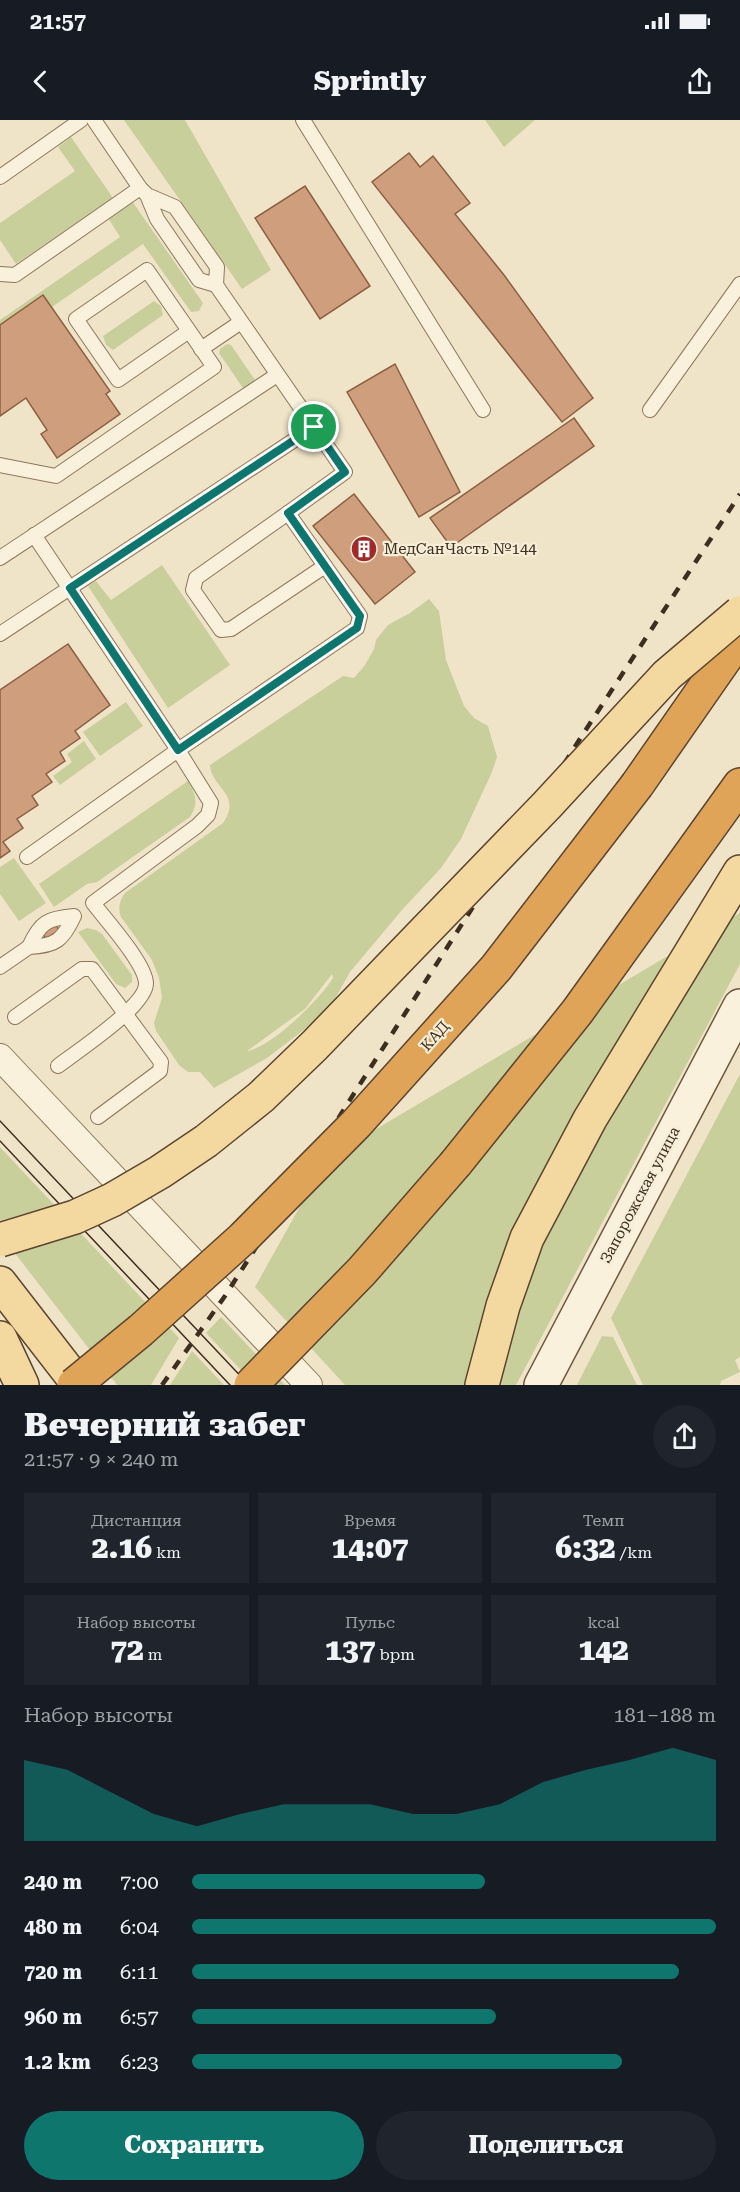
<!DOCTYPE html>
<html lang="ru">
<head>
<meta charset="utf-8">
<style>
  :root { --surface:#171b24; --page:#20242c; --text:#f1f3f6; --muted:#9ea1a6; --accent:#0f766e }
  body { margin:0; font-family:"Roboto Serif",serif; background:var(--page); color:var(--text); height:100vh; display:flex; flex-direction:column; font-size:22px; white-space:nowrap }
  * { box-sizing:border-box; margin:0 }
  p { font-size:20px; color:var(--muted) }
  .icon { flex:none; width:33px; height:33px; fill:none; stroke:currentColor; stroke-width:2; stroke-linecap:round; stroke-linejoin:round }
  .map { position:relative; height:1265px; overflow:hidden }
  .sheet { display:flex; flex-direction:column; background:var(--surface); flex:1 }
  .sheet>* { flex:none }
  .pin { position:absolute; display:grid; place-items:center; width:51px; height:51px; color:#fff; margin:-26px; border:3px solid #fff; border-radius:50%; box-shadow:0 2px 6px #0007 }
  .round { display:grid; place-items:center; flex:none; width:63px; height:63px; border-radius:32px; background:var(--page) }
  .overview { display:flex; align-items:center; justify-content:space-between; height:102px; padding:0 24px }
  h1 { font-size:33px; font-weight:800; line-height:45px }
  .figures { display:grid; grid-template-columns:repeat(3,1fr); gap:9px; height:102px; padding:6px 24px }
  .figures div { display:grid; align-content:center; border-radius:0px; background:var(--page); text-align:center }
  .figures b { font-size:30px; font-weight:800 }
  .figures small { font-size:16px; font-weight:400 }
  .figures p { font-size:16px }
  .chart { height:168px; padding:12px 24px }
  .chart p { display:flex; justify-content:space-between }
  .chart svg { width:100%; height:108px; margin-top:6px; fill:var(--accent); opacity:.7 }
  .action { display:flex; gap:12px; margin-top:auto; padding:12px 24px }
  .action a { flex:1; height:69px; border-radius:36px; background:var(--accent); color:#fff; font-size:24px; font-weight:800; line-height:69px; text-align:center }
  .action a+a { background:var(--page); color:var(--text) }
  ul { padding:0 24px; list-style:none; font-size:20px }
  li { display:grid; grid-template-columns:96px 72px 1fr; align-items:center; height:45px }
  li i { height:15px; border-radius:8px; background:var(--accent) }
  .status { display:flex; justify-content:space-between; align-items:center; height:42px; padding:0 30px; background:var(--surface); direction:ltr }
  .status svg { height:16px; fill:currentColor }
  header { display:flex; justify-content:space-between; align-items:center; height:78px; padding:0 24px; background:var(--surface); font-size:27px; font-weight:800 }
  .map>svg:first-child { display:block }
  .green { fill:#c9cf9b; fill-rule:evenodd }
  .building { fill:#cf9f7d; stroke:#8d5f41; stroke-width:1.5 }
  .lines { fill:none; stroke-linecap:round; stroke-linejoin:round }
  .lane-casing { stroke:#8d765c; stroke-width:16 }
  .street-casing { stroke:#8d765c; stroke-width:28 }
  .secondary-casing { stroke:#6f573f; stroke-width:36 }
  .primary-casing { stroke:#5b4430; stroke-width:36 }
  .highway-casing { stroke:#5b4430; stroke-width:36 }
  .lane { stroke:#faf1dc; stroke-width:14 }
  .street { stroke:#faf1dc; stroke-width:26 }
  .secondary { stroke:#faf1dc; stroke-width:33 }
  .primary { stroke:#f3d9a0; stroke-width:33 }
  .highway { stroke:#e0a458; stroke-width:33 }
  .tram { stroke:#3d2e20; stroke-width:1.5 }
  .rail { stroke:#3d2e20; stroke-width:4.5; stroke-dasharray:10 10; stroke-linecap:butt }
  .primary-bridge-casing { stroke:#5b4430; stroke-width:36; stroke-linecap:butt }
  .highway-bridge-casing { stroke:#5b4430; stroke-width:36; stroke-linecap:butt }
  .primary-bridge { stroke:#f3d9a0; stroke-width:33 }
  .highway-bridge { stroke:#e0a458; stroke-width:33 }
  .route-casing { stroke:#fff; stroke-width:12 }
  .route { stroke:#0f766e; stroke-width:8 }
  .labels { text-anchor:middle; dominant-baseline:central; stroke-width:4.5; stroke-linejoin:round; paint-order:stroke }
  .poi-label { font-size:15px; fill:#3d2e20; stroke:#f7eed8; text-anchor:start }
  .street-label { font-size:15px; fill:#3d2e20; stroke:#f7eed8 }
</style>
</head>
<body>
<div class="status"><b>21:57</b><svg viewBox="0 0 49 12"><path d="M0 12V9h3v3zM5 12V6h3v6zM10 12V3h3v9zM15 12V0h3v12zM26 1h20v11H26zM47 4h2v5h-2z"/></svg></div>
<header><svg class="icon" aria-label="back" viewBox="0 0 24 24"><path d="M15 5l-7 7 7 7"/></svg>Sprintly<svg class="icon" aria-label="share" viewBox="0 0 24 24"><path d="M12 15V3M7 8l5-5 5 5M5 13v7h14v-7"/></svg></header>
<div class="map">
<svg width="740" height="1265" viewBox="0 0 740 1265">
  <rect width="100%" height="100%" fill="#f0e4c8"/>
  <g class="green">
    <polygon points="124,0 185,0 271,150 242,169"/>
    <polygon points="485,0 535,0 504,27"/>
    <polygon points="71,17 115,81 102,90 99,87 16,144 0,120 0,103 75,51 58,27"/>
    <polygon points="132,81 203,183 199,191 191,192 143,124 52,187 43,175 0,205 0,200 120,117 108,98"/>
    <polygon points="154,181 161,186 163,195 113,230 106,225 103,216"/>
    <polygon points="227,224 231,225 255,260 255,263 248,269 243,268 219,233 220,229"/>
    <polygon points="162,445 230,545 168,588 88,466 96,461 111,480"/>
    <path d="M 429,479 L 439,491 L 446,540 L 464,586 L 474,598 L 488,606 L 497,637 L 492,652 L 461,719 L 441,748 L 402,790 L 350,852 L 336,877 L 322,896 L 267,938 L 214,968 L 200,952 L 188,952 L 179,945 L 156,911 L 154,903 L 162,878 L 159,858 L 152,840 L 121,797 C 118,788 119,781 125,773 L 223,703 C 243,674 211,668 210,645 L 343,556 L 354,558 L 365,545 L 374,529 L 376,520 L 388,505 L 410,493 ZM 332,854 L 333,858 C 320,879 272,927 247,931 L 305,889 Z"/>
    <polygon points="126,582 143,606 100,636 83,612"/>
    <polygon points="84,621 96,639 60,665 53,656 72,642 67,634"/>
    <path d="M 188,661 C 196,675 199,683 190,697 L 97,762 L 87,764 L 54,787 L 39,764 Z"/>
    <polygon points="14,738 46,783 19,801 0,774 0,747"/>
    <polygon points="740,793 740,844 516,1265 345,1265 255,1167 323,1045 366,1015"/>
    <polygon points="87,808 96,810 102,814 132,855 132,862 125,868 116,864 78,812"/>
    <polygon points="740,954 740,1237 735,1240 740,1252 721,1261 720,1265 643,1265 611,1198"/>
    <polygon points="0,1027 179,1218 151,1265 117,1265 0,1114"/>
    <polygon points="221,1197 285,1265 255,1265 206,1213"/>
    <polygon points="602,1216 613,1217 637,1265 577,1265"/>
    <polygon points="192,1231 224,1265 170,1265"/>
  </g>
  <g class="building">
    <polygon points="409,33 420,47 433,36 470,83 455,94 504,155 593,278 562,302 372,62"/>
    <polygon points="305,66 370,166 320,199 255,98"/>
    <polygon points="43,175 110,271 106,274 120,294 57,338 41,314 47,310 26,278 0,296 0,205"/>
    <polygon points="395,244 460,372 419,397 347,272"/>
    <polygon points="574,298 594,326 451,427 430,398"/>
    <polygon points="354,374 415,452 375,484 313,406"/>
    <polygon points="68,524 110,585 75,611 80,618 60,632 65,641 46,654 52,662 32,676 38,685 17,699 23,708 3,722 10,731 0,738 0,570"/>
    <polygon points="55,803 59,810 46,819 42,812"/>
  </g>
  <g class="lines">
    <defs>
      <g id="lane">
        <polyline points="94,0 140,68 147,75 157,99 199,160 216,165 217,147 175,87 147,75"/>
        <polyline points="303,0 483,290"/>
        <polyline points="0,57 81,0"/>
        <polyline points="0,154 15,155 140,68"/>
        <polyline points="201,229 241,202"/>
        <polyline points="650,290 740,164"/>
        <polyline points="0,345 56,356 214,247 147,150 76,199 118,260 189,211"/>
        <polyline points="288,393 196,458 193,470 221,510 231,509 325,446"/>
        <path d="M 34,415 L 178,630 L 211,683 L 208,695 L 197,706 L 93,783 C 106,800 145,843 146,863 C 147,886 76,932 58,946"/>
        <polyline points="0,438 277,255"/>
        <polyline points="0,514 314,307"/>
        <polyline points="27,737 178,630 357,508 360,496 288,393 345,352 216,165"/>
        <path d="M 74,796 C 63,820 56,826 29,827 C 40,802 48,798 74,796 Z"/>
        <polyline points="0,847 29,827"/>
        <polyline points="15,897 82,849 92,849 161,942 160,951 98,997"/>
      </g>
      <polyline id="street" points="0,937 309,1265"/>
      <polyline id="secondary" points="541,1265 740,886"/>
      <g id="primary">
        <polyline points="0,1163 79,1265"/>
        <polyline points="0,1218 22,1265"/>
        <polyline points="482,1265 503,1186 527,1118 590,999 740,752"/>
      </g>
      <g id="highway">
        <polyline points="637,665 740,517"/>
        <polyline points="456,1043 577,892 740,665"/>
      </g>
    </defs>
    <use href="#lane" class="lane-casing"/>
    <use href="#street" class="street-casing"/>
    <use href="#secondary" class="secondary-casing"/>
    <use href="#primary" class="primary-casing"/>
    <use href="#highway" class="highway-casing"/>
    <use href="#lane" class="lane"/>
    <use href="#street" class="street"/>
    <use href="#secondary" class="secondary"/>
    <use href="#primary" class="primary"/>
    <use href="#highway" class="highway"/>
    <g class="tram">
      <polyline points="0,1001 249,1265"/>
      <polyline points="0,1021 230,1265"/>
    </g>
    <polyline class="rail" points="162,1265 225,1176 585,611 740,374"/>
    <defs>
      <polyline id="primary-bridge" points="0,1120 75,1097 112,1080 160,1052 206,1021 261,977 314,926 547,685 667,555 740,493"/>
      <g id="highway-bridge">
        <polyline points="74,1265 141,1210 243,1118 356,1004 496,848 637,665"/>
        <polyline points="251,1265 362,1151 456,1043"/>
      </g>
    </defs>
    <use href="#primary-bridge" class="primary-bridge-casing"/>
    <use href="#highway-bridge" class="highway-bridge-casing"/>
    <use href="#primary-bridge" class="primary-bridge"/>
    <use href="#highway-bridge" class="highway-bridge"/>
  </g>
  <g class="lines">
    <defs>
      <polygon id="route" points="314,307 345,352 288,393 360,496 357,508 178,630 70,468"/>
    </defs>
    <use href="#route" class="route-casing"/>
    <use href="#route" class="route"/>
  </g>
  <defs>
    <symbol id="building-disc" viewBox="-11 -11 22 22"><circle r="9.5" fill="#9e2a2b" stroke="#f7eed8"/><path d="M-4-6H4V6H1V3H-1V6H-4ZM-2.5-4.3h1.7v1.8h-1.7ZM.8-4.3h1.7v1.8H.8ZM-2.5-1h1.7V.8h-1.7ZM.8-1h1.7V.8H.8Z" fill="#fff"/></symbol>
  </defs>
  <g fill-rule="evenodd">
    <use href="#building-disc" x="349" y="414" width="30" height="30"/>
  </g>
  <g class="labels">
    <g class="poi-label">
      <text x="384" y="429">МедСанЧасть №144</text>
    </g>
    <g class="street-label">
      <text transform="translate(435 916) rotate(-48)">КАД</text>
      <text transform="translate(640 1075) rotate(-62)">Запорожская улица</text>
    </g>
  </g>
</svg>
<div class="pin" style="left:314px;top:307px;background:#1e9e55"><svg class="icon" aria-label="arrive" viewBox="0 0 24 24"><path d="M6 21V4h12l-3 4 3 4H6"/></svg></div>
</div>
<section class="sheet">
<div class="overview"><div><h1>Вечерний забег</h1><p>21:57 · 9 × 240 m</p></div><a class="round"><svg class="icon" aria-label="share" viewBox="0 0 24 24"><path d="M12 15V3M7 8l5-5 5 5M5 13v7h14v-7"/></svg></a></div>
<div class="figures">
<div><p>Дистанция</p><b>2.16<small> km</small></b></div>
<div><p>Время</p><b>14:07</b></div>
<div><p>Темп</p><b>6:32<small> /km</small></b></div>
</div>
<div class="figures">
<div><p>Набор высоты</p><b>72<small> m</small></b></div>
<div><p>Пульс</p><b>137<small> bpm</small></b></div>
<div><p>kcal</p><b>142</b></div>
</div>
<div class="chart"><p><span>Набор высоты</span>181–188 m</p>
<svg viewBox="0 0 160 44" preserveAspectRatio="none"><path d="M0 44V11L10 15L20 24L30 33L40 38L50 33L60 29L70 29L80 29L90 33L100 33L110 29L120 20L130 15L140 11L150 6L160 11V44z"/></svg>
</div>
<ul>
<li><b>240 m</b>7:00<i style="width:56%"></i></li>
<li><b>480 m</b>6:04<i style="width:100%"></i></li>
<li><b>720 m</b>6:11<i style="width:93%"></i></li>
<li><b>960 m</b>6:57<i style="width:58%"></i></li>
<li><b>1.2 km</b>6:23<i style="width:82%"></i></li>
</ul>
<div class="action"><a>Сохранить</a><a>Поделиться</a></div>
</section>
</body>
</html>
